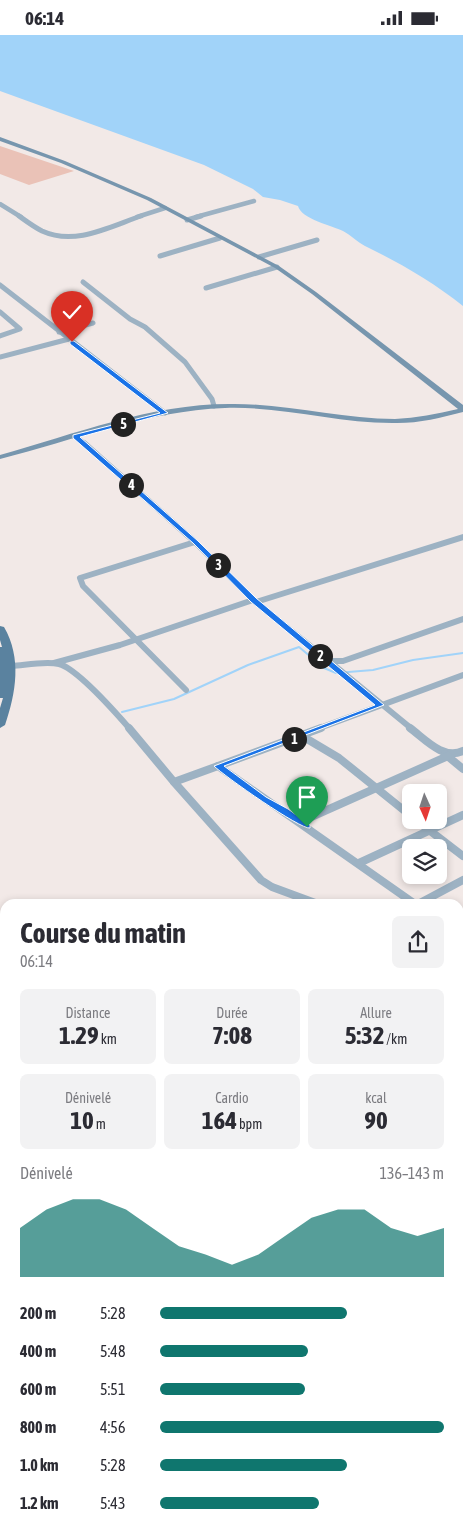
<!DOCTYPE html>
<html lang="fr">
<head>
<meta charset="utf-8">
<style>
  :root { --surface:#fff; --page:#f2f2f3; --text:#2b2b33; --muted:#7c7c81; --accent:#0f766e }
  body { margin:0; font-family:"Asap Condensed",sans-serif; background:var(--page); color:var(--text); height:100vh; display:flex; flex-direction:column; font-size:19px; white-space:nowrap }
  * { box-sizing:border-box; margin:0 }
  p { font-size:16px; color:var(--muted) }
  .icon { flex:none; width:28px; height:28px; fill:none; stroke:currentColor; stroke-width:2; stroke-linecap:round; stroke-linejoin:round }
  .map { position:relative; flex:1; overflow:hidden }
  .drawer { position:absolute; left:0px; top:864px; width:464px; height:631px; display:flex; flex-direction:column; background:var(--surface); border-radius:15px 15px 0 0; box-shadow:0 2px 8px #0003 }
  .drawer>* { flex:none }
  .needle { width:32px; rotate:177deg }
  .buttons { position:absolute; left:402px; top:749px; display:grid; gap:10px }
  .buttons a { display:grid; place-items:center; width:45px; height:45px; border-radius:8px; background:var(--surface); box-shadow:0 2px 8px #0003; font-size:25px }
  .pin { position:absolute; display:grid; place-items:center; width:42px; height:42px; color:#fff; margin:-51px -21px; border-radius:50% 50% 50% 0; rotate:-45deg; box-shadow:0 0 5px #0007 }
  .pin .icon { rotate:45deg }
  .km { position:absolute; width:25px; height:25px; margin:-12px; border-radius:50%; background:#222; color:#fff; font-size:14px; line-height:25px; text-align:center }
  .round { display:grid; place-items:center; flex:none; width:52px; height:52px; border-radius:8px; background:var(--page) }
  .headline { display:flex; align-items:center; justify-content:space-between; height:85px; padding:0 20px }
  h1 { font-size:28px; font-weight:700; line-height:38px }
  .metrics { display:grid; grid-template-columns:repeat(3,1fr); gap:8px; height:85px; padding:5px 20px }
  .metrics div { display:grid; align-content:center; border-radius:8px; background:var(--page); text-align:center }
  .metrics b { font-size:25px; font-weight:700 }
  .metrics small { font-size:14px; font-weight:400 }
  .metrics p { font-size:14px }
  .chart { height:140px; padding:10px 20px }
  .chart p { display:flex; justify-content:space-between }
  .chart svg { width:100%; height:90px; margin-top:5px; fill:var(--accent); opacity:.7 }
  ul { padding:0 20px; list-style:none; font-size:16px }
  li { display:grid; grid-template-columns:80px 60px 1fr; align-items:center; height:38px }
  li i { height:12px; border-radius:6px; background:var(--accent) }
  .status { display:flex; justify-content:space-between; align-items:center; height:35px; padding:0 25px; background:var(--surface); direction:ltr }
  .status svg { height:14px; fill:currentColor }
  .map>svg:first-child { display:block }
  .green { fill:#eac2b7 }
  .water { fill:#a1d3f9 }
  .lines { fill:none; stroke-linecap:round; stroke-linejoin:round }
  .stream { stroke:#a1d3f9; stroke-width:2 }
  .minor-far4 { stroke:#9db2c3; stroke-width:4.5 }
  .minor-far3 { stroke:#9db2c3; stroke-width:5 }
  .minor-far2 { stroke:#9db2c3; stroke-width:6 }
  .minor-far1 { stroke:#9db2c3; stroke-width:8 }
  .minor { stroke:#9db2c3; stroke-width:10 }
  .secondary { fill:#7796ae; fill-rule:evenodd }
  .primary { fill:#5a829f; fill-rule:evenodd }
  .route { fill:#1a73e8; stroke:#fff }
</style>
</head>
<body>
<div class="status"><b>06:14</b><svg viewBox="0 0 49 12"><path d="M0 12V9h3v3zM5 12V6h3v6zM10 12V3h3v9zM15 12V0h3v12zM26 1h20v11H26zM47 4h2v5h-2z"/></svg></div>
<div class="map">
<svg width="463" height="1494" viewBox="0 0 463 1494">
  <rect width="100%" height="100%" fill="#f2e9e7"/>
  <polygon class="green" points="0,111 74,136 29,150 0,139"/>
  <path class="water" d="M 0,0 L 463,0 L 463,271 C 433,247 400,228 365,211 C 357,207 351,200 343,196 C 333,191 301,184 298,171 L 280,165 L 263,162 L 253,154 L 204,130 L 0,56 Z"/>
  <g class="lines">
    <polyline class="stream" points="122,677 174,664 248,630 299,612 324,633 336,638 373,635 413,625 463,618"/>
    <g class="minor-far4">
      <polyline points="0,169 21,182"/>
      <polyline points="137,182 165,173"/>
      <polyline points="196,182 254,166"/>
    </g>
    <g class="minor-far3">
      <path d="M 19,181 C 26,186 34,192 42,196 C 75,211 109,192 141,181"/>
      <polyline points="187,185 201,181"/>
      <polyline points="160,221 220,203"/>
      <polyline points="259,222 317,205"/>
      <polyline points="83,247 130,284 145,292 185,327 212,364 214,371"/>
      <polyline points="0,250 165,378"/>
      <polyline points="206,253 277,232"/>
      <polyline points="0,277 20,294 0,301"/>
      <polyline points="59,297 93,288"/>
      <polyline points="0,322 69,304"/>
      <polyline points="76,401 86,410"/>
    </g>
    <g class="minor-far2">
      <polyline points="253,565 329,626 343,626 463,584"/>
      <polyline points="256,567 463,502"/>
      <polyline points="329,626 412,694"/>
      <polyline points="54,628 120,610 253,565 195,507 84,408"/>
      <path d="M 12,631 C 26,630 45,626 59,629 C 78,634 116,678 130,694"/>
      <polyline points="186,655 83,551 80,543 195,507"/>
      <polyline points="317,694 463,640"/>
    </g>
    <g class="minor-far1">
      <polyline points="129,693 174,747 218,731 415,869"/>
      <path d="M 410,693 C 426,705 443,725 463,716"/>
      <polyline points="302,701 339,723 411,781"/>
      <polyline points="445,719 463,734"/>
      <polyline points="218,731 321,693"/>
      <polyline points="174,747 261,845 272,852 318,869"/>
      <polyline points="416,785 463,821"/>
      <polyline points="300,787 448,721"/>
      <polyline points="359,828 463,780"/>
      <polyline points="418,869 463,845"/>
      <polyline points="459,901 463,904"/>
      <polyline points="0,951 5,950"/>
      <polyline points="459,956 463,960"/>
      <polyline points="459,998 463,995"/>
      <polyline points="0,1000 5,999"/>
    </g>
    <g class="minor">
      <polyline points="0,1136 5,1135"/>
      <polyline points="459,1284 463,1280"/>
      <polyline points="0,1492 5,1488"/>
      <polyline points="266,1494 271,1490"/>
    </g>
    <path class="secondary" d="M 0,102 L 65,126 L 151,163 L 279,231 L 316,257 L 463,370 L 463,377 C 440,383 416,389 392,388 C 336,388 281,371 225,373 C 147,376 75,405 0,424 L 0,420 C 75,399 151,369 229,369 C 285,368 339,384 395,384 C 416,383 437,379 458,374 L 312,259 L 275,233 L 147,165 L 61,128 L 0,106 Z"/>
    <g class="primary">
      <path d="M 0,591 L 4,592 C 22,623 16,658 5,690 L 0,693 L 0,673 L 3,663 L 0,663 L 0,612 L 2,612 L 0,605 Z"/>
      <polygon points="0,1281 5,1282 5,1300 0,1298"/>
      <polygon points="0,1308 5,1310 5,1328 0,1326"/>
      <polygon points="168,1490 187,1490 188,1494 169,1494"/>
      <polygon points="202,1490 221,1490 222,1494 203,1494"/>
    </g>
  </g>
  <path class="route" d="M 70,306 L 74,306 L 168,378 L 80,402 L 198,506 L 256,563 L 384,670 L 224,731 L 266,762 L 288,774 L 310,790 L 310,793 C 301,795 224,741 214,731 L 375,670 L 251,567 L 193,508 L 73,403 L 73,400 L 160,378 L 70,309 Z"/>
</svg>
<div class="buttons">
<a><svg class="needle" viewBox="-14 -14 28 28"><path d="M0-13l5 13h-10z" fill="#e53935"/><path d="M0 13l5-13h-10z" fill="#7c7c81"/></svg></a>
<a><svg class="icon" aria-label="layers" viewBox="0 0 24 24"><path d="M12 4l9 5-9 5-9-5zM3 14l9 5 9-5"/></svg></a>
</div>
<div class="pin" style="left:307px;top:792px;background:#1e9e55"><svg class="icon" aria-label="arrive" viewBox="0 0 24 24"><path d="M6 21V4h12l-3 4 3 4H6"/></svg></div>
<div class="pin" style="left:72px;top:307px;background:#d93025"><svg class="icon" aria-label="check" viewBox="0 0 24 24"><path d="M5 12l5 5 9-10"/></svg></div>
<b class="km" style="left:294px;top:704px">1</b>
<b class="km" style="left:320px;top:621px">2</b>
<b class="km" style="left:218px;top:530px">3</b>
<b class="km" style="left:131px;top:450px">4</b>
<b class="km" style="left:123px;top:389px">5</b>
<section class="drawer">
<div class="headline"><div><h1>Course du matin</h1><p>06:14</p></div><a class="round"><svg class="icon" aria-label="share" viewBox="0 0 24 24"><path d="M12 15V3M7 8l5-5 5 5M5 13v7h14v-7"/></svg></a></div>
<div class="metrics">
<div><p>Distance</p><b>1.29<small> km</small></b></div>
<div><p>Durée</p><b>7:08</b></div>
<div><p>Allure</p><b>5:32<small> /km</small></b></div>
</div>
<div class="metrics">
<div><p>Dénivelé</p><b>10<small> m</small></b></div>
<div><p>Cardio</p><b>164<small> bpm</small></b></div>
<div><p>kcal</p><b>90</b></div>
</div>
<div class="chart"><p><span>Dénivelé</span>136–143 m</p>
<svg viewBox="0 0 160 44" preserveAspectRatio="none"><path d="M0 44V20L10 11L20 6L30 6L40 11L50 20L60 29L70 33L80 38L90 33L100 24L110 15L120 11L130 11L140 20L150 24L160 20V44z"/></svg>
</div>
<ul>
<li><b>200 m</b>5:28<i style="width:66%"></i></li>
<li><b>400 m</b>5:48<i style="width:52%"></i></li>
<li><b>600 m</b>5:51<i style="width:51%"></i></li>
<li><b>800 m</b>4:56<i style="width:100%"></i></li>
<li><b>1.0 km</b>5:28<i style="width:66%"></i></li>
<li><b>1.2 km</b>5:43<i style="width:56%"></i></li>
</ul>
</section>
</div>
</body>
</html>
